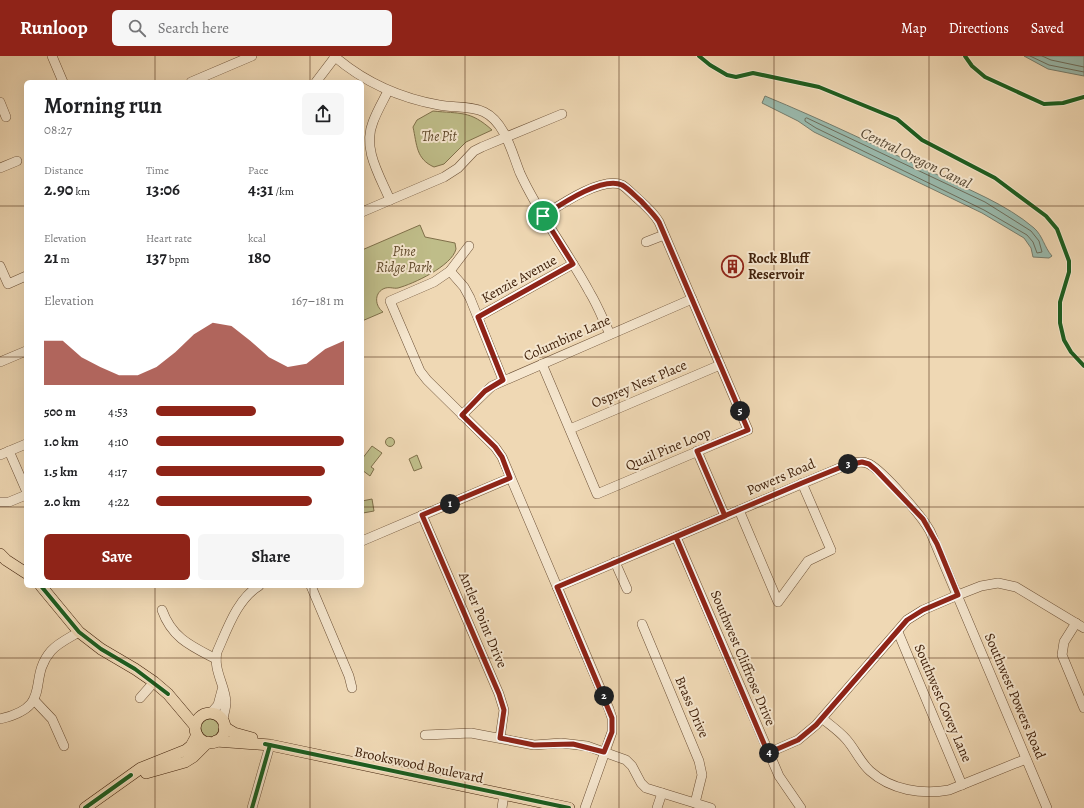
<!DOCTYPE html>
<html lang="en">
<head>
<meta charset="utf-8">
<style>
  :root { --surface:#fff; --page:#f6f6f6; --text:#202124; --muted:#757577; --accent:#8f2418 }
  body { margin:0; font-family:Alegreya,serif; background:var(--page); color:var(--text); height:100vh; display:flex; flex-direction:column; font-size:15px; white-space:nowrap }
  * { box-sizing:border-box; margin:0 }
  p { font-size:13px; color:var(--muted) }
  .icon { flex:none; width:22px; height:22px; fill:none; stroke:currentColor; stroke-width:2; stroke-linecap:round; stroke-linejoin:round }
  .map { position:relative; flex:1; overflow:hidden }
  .sheet { position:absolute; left:24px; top:24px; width:340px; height:508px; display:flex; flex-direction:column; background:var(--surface); border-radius:6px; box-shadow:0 4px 16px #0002 }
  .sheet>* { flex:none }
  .pin { position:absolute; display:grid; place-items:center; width:34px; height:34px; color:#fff; margin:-17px; border:2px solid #fff; border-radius:50%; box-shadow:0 1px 4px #0007 }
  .km { position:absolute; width:20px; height:20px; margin:-10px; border-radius:50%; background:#222; color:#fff; font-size:11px; line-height:20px; text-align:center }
  .round { display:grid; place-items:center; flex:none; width:42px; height:42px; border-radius:6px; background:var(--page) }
  .head { display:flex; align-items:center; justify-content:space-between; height:68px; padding:0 20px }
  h1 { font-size:22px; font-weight:700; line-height:30px }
  .stats { display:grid; grid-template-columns:repeat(3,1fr); gap:6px; height:68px; padding:4px 20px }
  .stats div { display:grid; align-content:center }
  .stats b { font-size:17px; font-weight:700 }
  .stats small { font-size:11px; font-weight:400 }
  .stats p { font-size:11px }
  .chart { height:112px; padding:8px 20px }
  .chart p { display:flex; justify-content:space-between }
  .chart svg { width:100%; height:72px; margin-top:4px; fill:var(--accent); opacity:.7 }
  .primary-button { display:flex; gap:8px; margin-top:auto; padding:8px 20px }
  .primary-button a { flex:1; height:46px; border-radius:6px; background:var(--accent); color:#fff; font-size:16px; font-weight:700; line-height:46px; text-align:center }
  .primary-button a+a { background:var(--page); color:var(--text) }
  ul { padding:0 20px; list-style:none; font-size:13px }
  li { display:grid; grid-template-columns:64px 48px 1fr; align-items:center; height:30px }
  li i { height:10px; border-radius:5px; background:var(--accent) }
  header { display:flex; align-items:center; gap:24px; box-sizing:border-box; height:56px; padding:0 20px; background:var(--accent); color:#fff }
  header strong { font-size:19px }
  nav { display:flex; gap:22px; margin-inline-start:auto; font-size:14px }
  .search { width:280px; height:36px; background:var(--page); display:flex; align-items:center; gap:10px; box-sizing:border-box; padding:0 14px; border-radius:6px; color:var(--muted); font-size:15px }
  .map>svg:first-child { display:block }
  .green { fill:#bfbd89; stroke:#80704a }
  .water { fill:#9abaad; stroke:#767d6d }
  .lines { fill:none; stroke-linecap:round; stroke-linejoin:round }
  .shore { stroke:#6e6e5c; stroke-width:1 }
  .minor-casing { stroke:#6c5036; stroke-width:10 }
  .major-casing { stroke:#41220c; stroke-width:12 }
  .minor { stroke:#f5e6ce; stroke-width:9 }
  .major { stroke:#efd8b4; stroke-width:11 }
  .cycleway-casing { stroke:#f5e6ce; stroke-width:6 }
  .cycleway { stroke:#1b5e20; stroke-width:4 }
  .route-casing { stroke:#fff; stroke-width:8 }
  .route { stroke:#8f2418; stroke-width:5 }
  .grid { fill:none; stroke:#41220c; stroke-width:1; stroke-opacity:0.55 }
  .labels { text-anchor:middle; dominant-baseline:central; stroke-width:4; stroke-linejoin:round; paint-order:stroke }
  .park-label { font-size:14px; font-style:italic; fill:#60492b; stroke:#f5e6ce }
  .poi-label { font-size:14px; font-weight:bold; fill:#41220c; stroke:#f5e6ce; text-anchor:start }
  .street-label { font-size:14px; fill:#41220c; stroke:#f5e6ce }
  .water-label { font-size:15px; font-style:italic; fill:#574834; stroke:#f5e6ce }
</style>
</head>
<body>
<header>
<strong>Runloop</strong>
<div class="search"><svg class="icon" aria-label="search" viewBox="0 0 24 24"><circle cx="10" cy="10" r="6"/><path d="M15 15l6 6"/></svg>Search here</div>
<nav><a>Map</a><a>Directions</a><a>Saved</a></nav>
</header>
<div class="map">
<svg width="1084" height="752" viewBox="0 0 1084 752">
  <rect width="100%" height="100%" fill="#efd8b4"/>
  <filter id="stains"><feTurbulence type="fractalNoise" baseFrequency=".005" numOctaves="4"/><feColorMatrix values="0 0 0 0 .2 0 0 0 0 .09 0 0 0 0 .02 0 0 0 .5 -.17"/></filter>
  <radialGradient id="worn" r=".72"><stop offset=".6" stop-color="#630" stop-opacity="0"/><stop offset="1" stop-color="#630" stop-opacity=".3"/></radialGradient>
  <g class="green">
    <path d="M 433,55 C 460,58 470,54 492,74 L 466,86 L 444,108 L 434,111 C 416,103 417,89 413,71 L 417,64 Z"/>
    <path d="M 420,169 L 425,181 L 455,187 C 455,189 456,191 456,193 C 452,210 413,228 398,232 C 393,233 389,230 383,233 C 374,238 375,250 383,256 L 362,265 L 362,194 Z"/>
    <circle cx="390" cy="386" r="4.5"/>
    <polygon points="372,390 382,397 371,411 374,413 370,420 362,414 362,403"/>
    <polygon points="417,399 422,412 414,415 409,403"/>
    <polygon points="372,443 374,455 363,457 362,445"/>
    <circle cx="210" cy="672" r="9"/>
  </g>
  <g class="water">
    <polygon points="1024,0 1084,0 1084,20 1048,13"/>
    <path d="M 765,40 C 823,64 879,91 936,118 C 969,134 1006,148 1034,172 C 1043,180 1044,191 1052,200 L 1049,202 L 1033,201 L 1031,192 L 1024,182 L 982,157 L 814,76 L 798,65 L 762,47 Z"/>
  </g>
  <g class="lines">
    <g class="shore">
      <polyline points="1030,0 1049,9 1084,16"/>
      <polyline points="1042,0 1051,4 1084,11"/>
      <polygon points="807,62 985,146 1031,175 1039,185 1042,196 1037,197 1033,186 1027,179 984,154 816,72 805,65 805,63"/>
    </g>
    <defs>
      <g id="minor">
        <polyline points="52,0 63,26"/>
        <path d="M 334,0 C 364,26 400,42 439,49 C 453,52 470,49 484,56 C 505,66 512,97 520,117 C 539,159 568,196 590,237 C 598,250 603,264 610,278"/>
        <polyline points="191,26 252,0"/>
        <polyline points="316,26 335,1"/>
        <path d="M 388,35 C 383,45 377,55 373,66 C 362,93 380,120 390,144"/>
        <polyline points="0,46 6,61"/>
        <polyline points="0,112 17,105"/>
        <polyline points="362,156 444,121 458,112 474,95 482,91 562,58"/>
        <polyline points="646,186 664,179"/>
        <polyline points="469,190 450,215 434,226 390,245 420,315 427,324 495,391 502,401 609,653 612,662 612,676 585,752"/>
        <polyline points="0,210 8,228 26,220"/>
        <polyline points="450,215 464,231 470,242 503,324"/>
        <polyline points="478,261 573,208"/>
        <polyline points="0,306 26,295"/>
        <path d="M 542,308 L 597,438 L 748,374 L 659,166 C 654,157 646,150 638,143 C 633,139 628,133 622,129 C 602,120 560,149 543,160"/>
        <polyline points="462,359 492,330 692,243"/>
        <polyline points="570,373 720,309"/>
        <polyline points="9,395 26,434"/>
        <polyline points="697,395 725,460"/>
        <polyline points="0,399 26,388"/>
        <polyline points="0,446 9,446 26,439"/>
        <polyline points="739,454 778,546 808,505 831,494 802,427"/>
        <polyline points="422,459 499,638 504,654 500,682"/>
        <polyline points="676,481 779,720 801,752"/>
        <polyline points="362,485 510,422"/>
        <polyline points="615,506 627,533"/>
        <polyline points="311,530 349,620 352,632"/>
        <path d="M 557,531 L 844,410 C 852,407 861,404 869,408 C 884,416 921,459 930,475 L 1047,752"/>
        <path d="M 162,554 C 172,582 191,590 216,603"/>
        <polyline points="1076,567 1064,586 1062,599 1084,652"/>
        <polyline points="642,568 699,705 702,719 695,747"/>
        <polyline points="898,576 962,729"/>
        <polyline points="140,642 154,626"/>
        <polyline points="34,644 52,663 64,690"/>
        <polyline points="211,657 218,649 222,634"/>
        <path d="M 0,663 C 55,650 26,624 51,595 C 58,587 69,582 79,576"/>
        <path d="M 823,663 C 830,669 839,675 846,683 C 855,693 860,706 870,715 C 891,734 922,739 949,734 L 1026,703"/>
        <path d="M 223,665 C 223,659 226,653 226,646 C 225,629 213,614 217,596 C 227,574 237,543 259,530"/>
        <polyline points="425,679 471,677 534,689 561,687 587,690 626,704 632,710 641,727 646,732 711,752"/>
        <polyline points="768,697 798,684 816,669 907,564 923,554 958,539 981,530 998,527 1016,531 1084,572"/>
        <polyline points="252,752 270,689"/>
        <polyline points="502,752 504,738"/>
        <polyline points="657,752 662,737"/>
      </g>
      <g id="major">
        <polyline points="0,498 6,504 26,517"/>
        <polyline points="41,530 79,576 101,593 135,613 154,626 168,638 195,670"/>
        <circle cx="210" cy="672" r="15"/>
        <polyline points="224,671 234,677 252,682"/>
        <polyline points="216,685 270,689 569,752"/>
        <polyline points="146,717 185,706 193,701 208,686"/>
        <polyline points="85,752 141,712 186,694 191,690 197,679"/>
      </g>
    </defs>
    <use href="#minor" class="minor-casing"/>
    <use href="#major" class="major-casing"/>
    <use href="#minor" class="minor"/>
    <use href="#major" class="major"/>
    <defs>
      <g id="cycleway">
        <polyline points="699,0 710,9 727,19 736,21 753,17 819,31 897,63 922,84 995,122 1046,160 1057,173 1069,205 1069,216 1060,246 1060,267 1064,284 1071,296 1084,310"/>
        <polyline points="965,0 972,10 985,21 1044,48 1063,47 1084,41"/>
        <polyline points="41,530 79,576 101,593 135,613 168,638"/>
        <polyline points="265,688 569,752"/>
        <polyline points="85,752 131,719"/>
        <polyline points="252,752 270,689"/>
      </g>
    </defs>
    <use href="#cycleway" class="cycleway-casing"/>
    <use href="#cycleway" class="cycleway"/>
  </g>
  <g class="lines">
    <defs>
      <path id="route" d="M 543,160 L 573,208 L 478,261 L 503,324 L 485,335 L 462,359 L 495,391 L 502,401 L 510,422 L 422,459 L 499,638 L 504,654 L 500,682 L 534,689 L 573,688 L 604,696 L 612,676 L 612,662 L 557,531 L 802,427 L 844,410 L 862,406 L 869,408 L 876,414 L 923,463 L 937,488 L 958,539 L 923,554 L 907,564 L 816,669 L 798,684 L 768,697 L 676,481 L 725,460 L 697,395 L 748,374 L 659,166 C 654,158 647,152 641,145 C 635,140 629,133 622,129 C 602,120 560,149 543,160"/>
    </defs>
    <use href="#route" class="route-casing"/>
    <use href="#route" class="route"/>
  </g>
  <path class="grid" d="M 155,0 L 155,26M 310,0 L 310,26M 465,0 L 465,752M 619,0 L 619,752M 774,0 L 774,752M 929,0 L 929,752M 0,150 L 26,150M 362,150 L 1084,150M 0,301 L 26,301M 362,301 L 1084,301M 0,451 L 26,451M 362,451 L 1084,451M 155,530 L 155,752M 310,530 L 310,752M 0,602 L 1084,602"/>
  <defs>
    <symbol id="building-ring" viewBox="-11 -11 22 22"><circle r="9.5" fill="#f5e6ce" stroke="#8f2418" stroke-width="1.5"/><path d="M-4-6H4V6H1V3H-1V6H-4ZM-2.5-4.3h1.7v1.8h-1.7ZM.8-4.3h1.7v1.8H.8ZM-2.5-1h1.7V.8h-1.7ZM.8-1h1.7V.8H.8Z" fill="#8f2418"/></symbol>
  </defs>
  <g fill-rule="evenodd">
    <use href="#building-ring" x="720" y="198" width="25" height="25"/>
  </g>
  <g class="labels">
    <g class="park-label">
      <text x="439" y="80">The Pit</text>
      <text x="404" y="195">Pine<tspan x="404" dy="16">Ridge Park</tspan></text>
    </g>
    <g class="poi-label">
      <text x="748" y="202">Rock Bluff<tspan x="748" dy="16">Reservoir</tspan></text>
    </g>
    <g class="street-label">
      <text transform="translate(519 223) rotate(-29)">Kenzie Avenue</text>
      <text transform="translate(567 282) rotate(-24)">Columbine Lane</text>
      <text transform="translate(639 328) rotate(-23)">Osprey Nest Place</text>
      <text transform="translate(668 393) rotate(-23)">Quail Pine Loop</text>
      <text transform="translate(781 421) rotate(-23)">Powers Road</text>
      <text transform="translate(483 564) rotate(67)">Antler Point Drive</text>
      <text transform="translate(743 602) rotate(67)">Southwest Cliffrose Drive</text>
      <text transform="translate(1015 640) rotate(67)">Southwest Powers Road</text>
      <text transform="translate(943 647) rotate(67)">Southwest Covey Lane</text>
      <text transform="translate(692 651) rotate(67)">Brass Drive</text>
      <text transform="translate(419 709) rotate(12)">Brookswood Boulevard</text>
    </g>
    <g class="water-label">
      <text transform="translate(916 102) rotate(26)">Central Oregon Canal</text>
    </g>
  </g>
  <rect width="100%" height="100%" filter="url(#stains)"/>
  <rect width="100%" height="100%" fill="url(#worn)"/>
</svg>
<div class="pin" style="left:543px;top:160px;background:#1e9e55"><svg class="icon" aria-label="arrive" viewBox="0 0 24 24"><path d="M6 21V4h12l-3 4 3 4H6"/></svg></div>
<b class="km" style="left:450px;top:448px">1</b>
<b class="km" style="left:604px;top:640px">2</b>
<b class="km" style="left:848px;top:408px">3</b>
<b class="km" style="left:769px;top:697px">4</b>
<b class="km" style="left:740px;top:355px">5</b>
<section class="sheet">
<div class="head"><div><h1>Morning run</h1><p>08:27</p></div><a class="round"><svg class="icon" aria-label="share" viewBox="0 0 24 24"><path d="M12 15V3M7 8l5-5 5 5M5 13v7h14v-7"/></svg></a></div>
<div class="stats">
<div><p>Distance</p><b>2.90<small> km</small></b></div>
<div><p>Time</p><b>13:06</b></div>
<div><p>Pace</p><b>4:31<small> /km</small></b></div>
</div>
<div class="stats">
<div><p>Elevation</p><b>21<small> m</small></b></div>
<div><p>Heart rate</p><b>137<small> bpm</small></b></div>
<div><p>kcal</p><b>180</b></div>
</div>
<div class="chart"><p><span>Elevation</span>167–181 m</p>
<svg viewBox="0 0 160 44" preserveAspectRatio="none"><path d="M0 44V17L10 17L20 27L30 33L40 38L50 38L60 33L70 24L80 13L90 6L100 8L110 17L120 27L130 33L140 31L150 22L160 17V44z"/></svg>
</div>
<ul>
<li><b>500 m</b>4:53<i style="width:53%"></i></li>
<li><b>1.0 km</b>4:10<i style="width:100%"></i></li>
<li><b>1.5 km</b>4:17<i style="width:90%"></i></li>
<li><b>2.0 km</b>4:22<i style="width:83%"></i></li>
</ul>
<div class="primary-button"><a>Save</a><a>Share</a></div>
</section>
</div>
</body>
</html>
